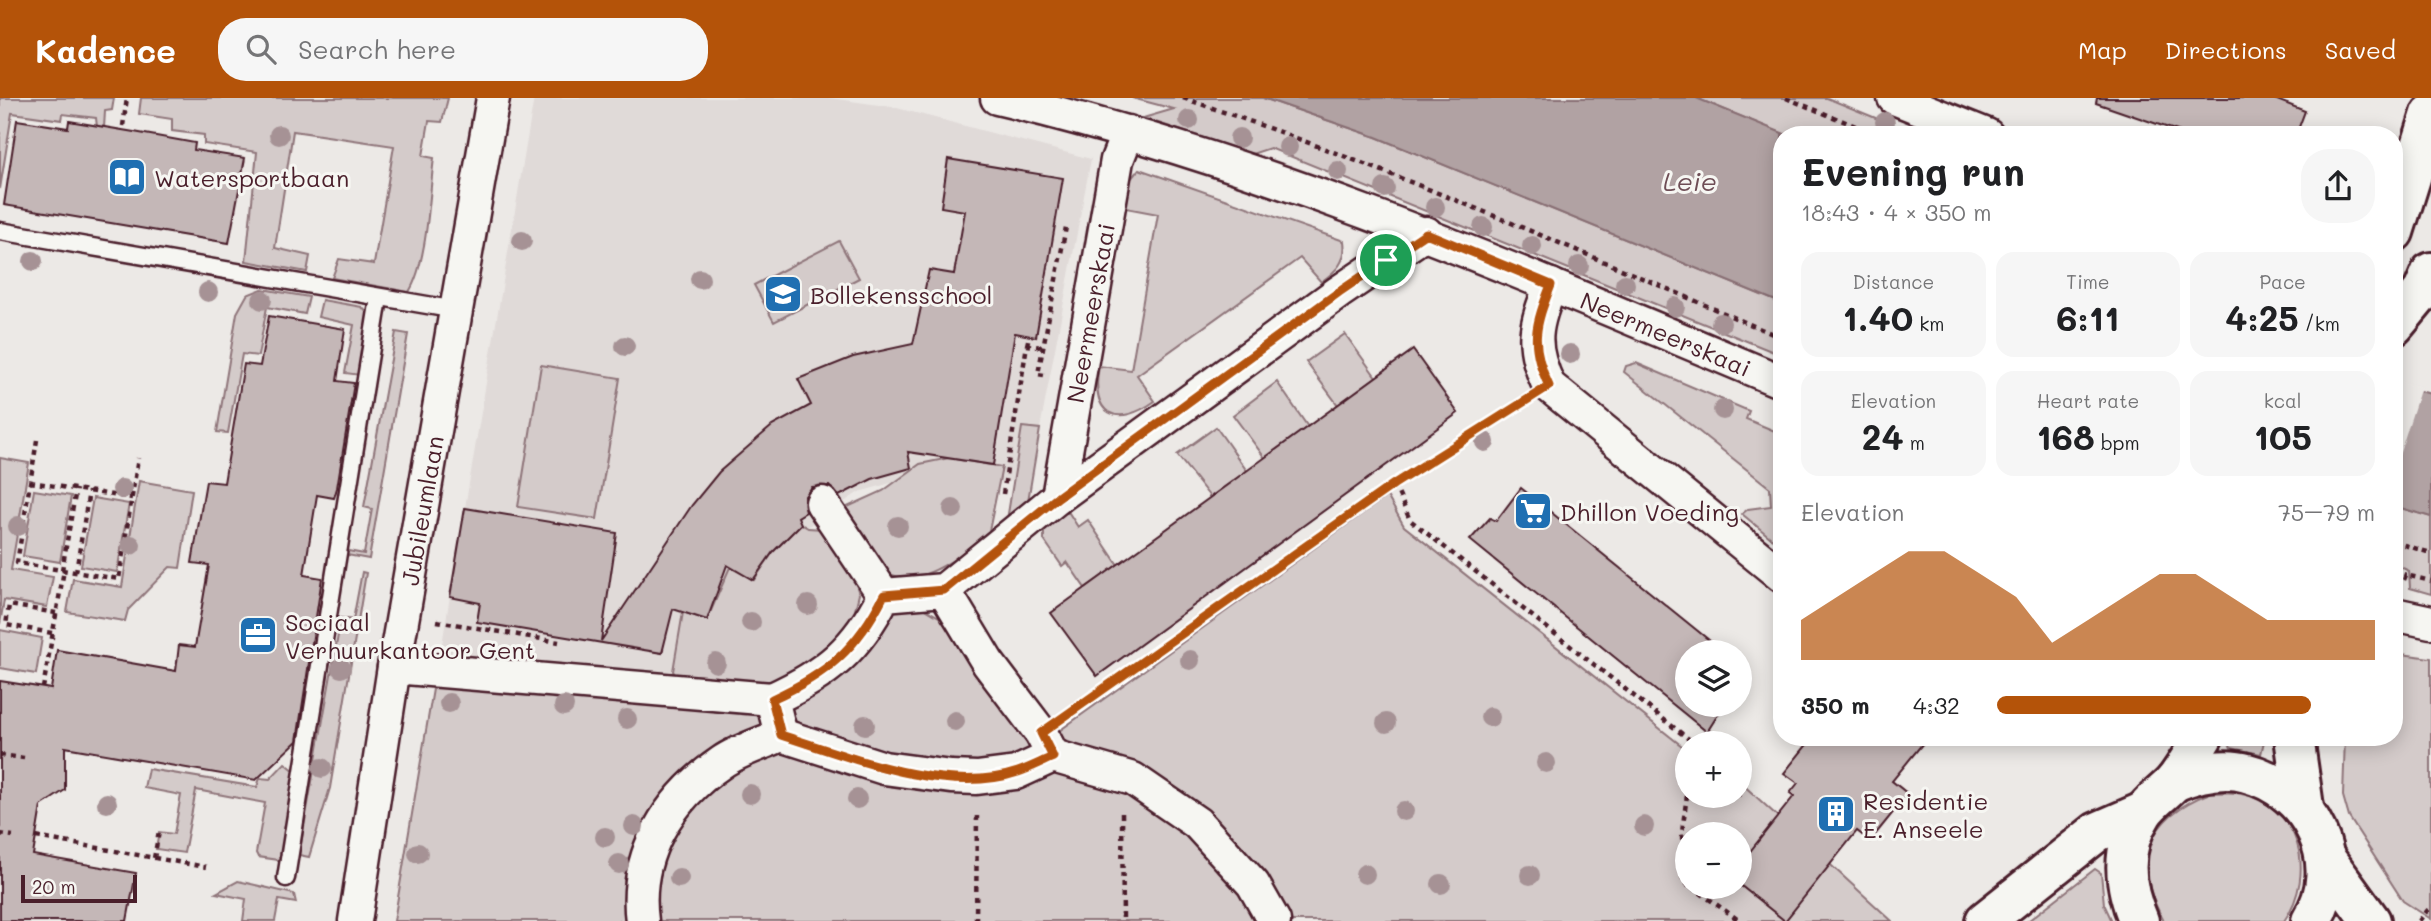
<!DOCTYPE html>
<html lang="en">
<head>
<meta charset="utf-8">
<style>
  :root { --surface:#fff; --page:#f6f6f6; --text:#202124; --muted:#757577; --accent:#b45309 }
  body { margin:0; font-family:Mali,sans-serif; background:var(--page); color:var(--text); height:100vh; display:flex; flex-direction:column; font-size:26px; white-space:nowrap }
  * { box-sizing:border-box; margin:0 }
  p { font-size:23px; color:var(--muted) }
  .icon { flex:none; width:38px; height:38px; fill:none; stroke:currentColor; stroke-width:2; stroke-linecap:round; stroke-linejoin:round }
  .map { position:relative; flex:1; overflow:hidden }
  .side { position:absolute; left:1773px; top:28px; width:630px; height:620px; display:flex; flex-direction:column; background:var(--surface); border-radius:28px; box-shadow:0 4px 18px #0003 }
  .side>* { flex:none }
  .fabs { position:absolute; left:1675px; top:542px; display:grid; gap:14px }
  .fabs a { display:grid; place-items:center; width:77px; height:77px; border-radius:50%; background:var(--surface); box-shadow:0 4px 18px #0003; font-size:35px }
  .scale { position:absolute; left:21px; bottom:18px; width:116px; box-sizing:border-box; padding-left:7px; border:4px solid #4a1f2b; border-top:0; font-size:19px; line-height:24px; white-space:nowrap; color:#4a1f2b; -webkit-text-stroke:5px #f6f6f2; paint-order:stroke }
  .pin { position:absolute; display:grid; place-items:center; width:60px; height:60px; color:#fff; margin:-30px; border:4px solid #fff; border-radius:50%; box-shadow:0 2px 7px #0007 }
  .round { display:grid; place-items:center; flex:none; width:74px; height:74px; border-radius:28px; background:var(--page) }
  .summary { display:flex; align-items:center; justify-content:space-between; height:119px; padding:0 28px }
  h1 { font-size:38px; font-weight:700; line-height:52px }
  .stats { display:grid; grid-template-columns:repeat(3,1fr); gap:10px; height:119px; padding:7px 28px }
  .stats div { display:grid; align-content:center; border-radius:18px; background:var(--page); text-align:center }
  .stats b { font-size:35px; font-weight:700 }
  .stats small { font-size:19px; font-weight:400 }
  .stats p { font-size:19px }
  .chart { height:196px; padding:14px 28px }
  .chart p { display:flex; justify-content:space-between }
  .chart svg { width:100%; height:126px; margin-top:7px; fill:var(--accent); opacity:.7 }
  ul { padding:0 28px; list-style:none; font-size:23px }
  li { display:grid; grid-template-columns:112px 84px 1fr; align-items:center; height:52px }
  li i { height:18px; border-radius:9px; background:var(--accent) }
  header { display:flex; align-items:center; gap:42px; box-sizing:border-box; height:98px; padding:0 35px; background:var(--accent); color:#fff }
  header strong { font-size:33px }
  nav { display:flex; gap:38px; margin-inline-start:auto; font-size:24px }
  .search { width:490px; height:63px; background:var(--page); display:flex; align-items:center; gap:18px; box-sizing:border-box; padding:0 24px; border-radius:28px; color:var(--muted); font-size:26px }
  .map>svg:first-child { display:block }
  .built { fill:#e0dad8 }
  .green { fill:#d4cbca; stroke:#8f757a; stroke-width:2; fill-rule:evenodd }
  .water { fill:#b1a2a3; stroke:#886e73; stroke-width:2 }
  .pier { fill:#ece9e6 }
  .building { fill:#c4b7b7; stroke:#4a1f2b; stroke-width:2 }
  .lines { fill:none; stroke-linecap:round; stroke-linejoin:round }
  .lane-casing { stroke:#4a1f2b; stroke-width:21 }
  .street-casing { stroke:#4a1f2b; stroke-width:37 }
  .secondary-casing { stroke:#4a1f2b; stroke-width:44 }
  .path { stroke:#4a1f2b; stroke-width:4.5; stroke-dasharray:5 5; stroke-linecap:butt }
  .lane { stroke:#f6f6f2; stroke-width:16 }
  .street { stroke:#f6f6f2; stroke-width:32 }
  .secondary { stroke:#f6f6f2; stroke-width:38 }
  .lane-bridge-casing { stroke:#4a1f2b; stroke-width:21; stroke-linecap:butt }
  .lane-bridge { stroke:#f6f6f2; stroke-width:16 }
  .tree { fill:#a69295 }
  .route-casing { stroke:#fff; stroke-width:14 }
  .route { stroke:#b45309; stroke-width:9 }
  .labels { text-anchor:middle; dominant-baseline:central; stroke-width:6; stroke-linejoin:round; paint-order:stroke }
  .poi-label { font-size:24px; fill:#4a1f2b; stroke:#f6f6f2; text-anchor:start }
  .street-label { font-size:24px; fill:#4a1f2b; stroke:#f6f6f2 }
  .water-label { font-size:26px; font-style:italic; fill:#6e4d55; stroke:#f6f6f2 }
</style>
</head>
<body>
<header>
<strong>Kadence</strong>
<div class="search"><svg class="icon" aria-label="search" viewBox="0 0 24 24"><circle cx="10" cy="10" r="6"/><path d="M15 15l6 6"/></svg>Search here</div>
<nav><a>Map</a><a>Directions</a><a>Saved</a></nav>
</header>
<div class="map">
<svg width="2431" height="823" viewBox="0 0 2431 823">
  <rect width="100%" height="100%" fill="#ece9e6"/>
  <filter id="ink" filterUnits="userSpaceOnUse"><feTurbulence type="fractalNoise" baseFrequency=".0143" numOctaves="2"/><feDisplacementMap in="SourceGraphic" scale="14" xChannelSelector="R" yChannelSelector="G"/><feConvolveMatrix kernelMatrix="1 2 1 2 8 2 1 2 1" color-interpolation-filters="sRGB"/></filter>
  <g filter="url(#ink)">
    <polygon class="built" points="534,0 830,0 893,9 1091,61 1034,362 1021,380 1005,385 930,374 859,394 804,431 707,583 439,564"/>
    <g class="green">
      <polygon points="0,0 114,0 112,12 105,13 104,30 97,29 96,20 63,16 62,22 12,15 0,91"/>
      <path d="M 141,0 L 448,0 L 442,24 L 429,23 L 423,58 L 434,60 C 429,97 428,163 409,194 L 332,180 L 339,161 L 374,166 L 394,48 L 293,33 L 275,150 L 310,158 L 307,174 L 246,163 L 257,54 L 204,46 L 204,37 L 172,33 L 172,21 L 139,16 Z"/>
      <polygon points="1132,0 1263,0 1376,39 1781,205 1781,257 1270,50 1252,56 1143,20 1174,11"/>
      <polygon points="1696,0 1827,0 1917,37 1786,37"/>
      <path d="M 1139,71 L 1344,143 C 1347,164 1336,173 1321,184 L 1300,160 L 1137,277 L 1155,303 C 1116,331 1090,317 1099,268 L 1131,272 L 1158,116 L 1126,110 L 1130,82 Z"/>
      <polygon points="839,143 859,180 774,224 754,187"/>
      <polygon points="262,191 309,199 305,216 267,209 258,258 242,256 228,335 217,334 237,215 247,197"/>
      <polygon points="322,202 362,209 368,216 360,277 345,275 354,227 318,219"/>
      <polygon points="396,234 408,236 369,461 347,457 348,453 364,456 372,411 364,409"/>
      <polygon points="1345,236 1376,279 1338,307 1306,264"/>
      <polygon points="1636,265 1749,313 1746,321 1777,334 1781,327 1781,444 1771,440 1742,416 1748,411 1771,408 1770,390 1624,274 1626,268"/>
      <polygon points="541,267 620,280 597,421 518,409"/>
      <polygon points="1277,284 1308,329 1265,360 1233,317"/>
      <polygon points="1022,329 1040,331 1027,409 1007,422"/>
      <polygon points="1216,329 1247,373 1210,399 1177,357"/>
      <polygon points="0,360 29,365 11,472 53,479 47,509 4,502 0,526"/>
      <path d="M 949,360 L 1002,369 L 988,438 C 958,458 906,505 874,462 C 862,446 853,428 843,411 L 883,393 L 920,366 Z"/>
      <polygon points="139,383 192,392 180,470 170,469 128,512 125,523 67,514 73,481 122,489"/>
      <polygon points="34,392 71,398 60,464 23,458"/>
      <path d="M 1387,398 L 1404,428 L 1687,652 L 1687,698 L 1740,698 L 1740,684 L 1892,823 L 394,823 L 434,585 L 750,611 L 893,512 L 920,508 L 939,519 L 999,601 L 1028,647 L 1056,635 ZM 1687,737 L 1740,737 L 1740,789 L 1687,789 Z"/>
      <polygon points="93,400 129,406 117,474 81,468"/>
      <polygon points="2394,408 2431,419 2431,496 2410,490 2409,473 2394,466"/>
      <polygon points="1059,415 1069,415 1078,429 1088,422 1118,467 1085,490 1067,464 1062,468 1044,442 1044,429"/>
      <polygon points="801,426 808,430 823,431 853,476 859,496 850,532 791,583 757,589 679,582 673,573 683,514 707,522 730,469 754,482 773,454"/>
      <polygon points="362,474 366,475 330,690 309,759 299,757 341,520 353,522"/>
      <polygon points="0,532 42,540 36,576 0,570"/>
      <polygon points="2394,555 2431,560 2431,821 2403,803 2349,719 2343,698 2345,639 2394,639"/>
      <polygon points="2232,639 2265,639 2261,656 2231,650 2229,645"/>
      <polygon points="285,665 295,673 281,757 278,762 258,759 256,755 265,705 196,692 184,755 156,751 159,734 174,736 181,697 144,690 148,671 257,689 260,680 270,681"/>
      <path d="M 2210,695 C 2219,695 2229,694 2237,695 C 2301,706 2317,775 2284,823 L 2164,823 C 2130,764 2147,719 2210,695 Z"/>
      <polygon points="2095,771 2101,775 2104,806 2112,823 2028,823"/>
      <polygon points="238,783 294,796 296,805 279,802 275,823 243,823 246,801 216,795"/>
    </g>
    <g class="water">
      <polygon points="1263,0 1696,0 1787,37 1782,37 1781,205 1376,39"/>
      <polygon points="2394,286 2431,296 2431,419 2394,408"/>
    </g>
    <polygon class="pier" points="2394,282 2421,289 2394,373"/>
    <g class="building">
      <polygon points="2097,0 2272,0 2305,13 2296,37 2189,37 2096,5"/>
      <polygon points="17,22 68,30 69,23 134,34 195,45 194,52 245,60 229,145 4,107"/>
      <polygon points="948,61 1063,80 1036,239 1015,235 993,367 908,354 911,370 872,381 839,398 829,388 812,389 805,398 806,414 798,419 801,426 773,454 753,482 727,467 707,522 673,511 662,555 477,524 480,505 450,499 465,410 617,435 601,543 692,407 719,374 772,328 811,307 798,281 853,259 913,246 929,172 954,176 965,113 941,109"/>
      <polygon points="269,218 345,231 337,283 354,285 337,390 334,400 317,397 304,477 322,480 297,643 256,682 65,649 65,692 41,708 33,757 136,775 127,823 0,823 0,583 51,591 57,552 176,573 179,547 195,549 209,467 192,465 206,383 224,385 244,266 260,268"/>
      <polygon points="1413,252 1458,315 1097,578 1051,515"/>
      <polygon points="1521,390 1725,555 1687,555 1687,607 1724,607 1707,634 1470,442 1490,420 1496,423"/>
      <polygon points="1813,639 1928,639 1892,683 1908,696 1870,743 1857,733 1785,823 1740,787 1740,766 1794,698 1790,695 1798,685 1784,675"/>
    </g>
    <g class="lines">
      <defs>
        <g id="lane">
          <polyline points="0,133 456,212"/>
          <polyline points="365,287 379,200"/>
          <polyline points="286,780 304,667"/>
        </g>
        <g id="street">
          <path id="s1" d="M 997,0 C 1269,64 1525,176 1782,284"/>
          <polyline points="1894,0 1987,37"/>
          <polyline points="1128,34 1117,62 1058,399 1339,194 1426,135"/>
          <path d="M 1551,187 C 1535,228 1529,246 1549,288 L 1782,478"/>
          <polyline points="822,405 884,497"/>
          <polyline points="944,492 988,565 1041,635 1053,658"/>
          <polyline points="2394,516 2431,524"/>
          <polyline points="394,569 772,601"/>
          <polyline points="781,637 884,670 951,679 977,680 1016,675 1053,658 1133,681 1197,725 1253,786 1274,823"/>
          <path id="s2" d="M 355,823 L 394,569 L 493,0"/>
          <path d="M 642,823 C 633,757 669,700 722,664 C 739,652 762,646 781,637 L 772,601 C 827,576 857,551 884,497 L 944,492 L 1058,399"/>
        </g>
        <g id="secondary">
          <polyline points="2394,134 2431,16"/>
          <polyline points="2394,228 2423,193 2431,174"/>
          <polyline points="2294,639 2304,709"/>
          <path d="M 2174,684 C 2196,675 2223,668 2247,675 C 2310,691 2348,765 2311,823"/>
          <polyline points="2326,761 2371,823"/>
          <polyline points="1985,823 2097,734 2143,714"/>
          <path d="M 2139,823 C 2123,787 2120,750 2143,715 C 2151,703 2164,695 2174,684 C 2185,671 2194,653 2203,639"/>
        </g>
      </defs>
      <use href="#lane" class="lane-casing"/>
      <use href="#street" class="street-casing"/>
      <use href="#secondary" class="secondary-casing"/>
      <g class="path">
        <path d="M 1183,0 C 1387,69 1584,155 1782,240"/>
        <polyline points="1786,0 1878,37"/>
        <polyline points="123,28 127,0"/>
        <polyline points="1027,247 1029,238"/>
        <polyline points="1044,277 1038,276 1066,129"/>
        <polyline points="37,342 17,465 119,481 138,360"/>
        <polyline points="30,384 132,400"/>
        <polyline points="1394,386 1520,306"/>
        <polyline points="1003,396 1027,247 1043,249"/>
        <polyline points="2394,444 2431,455"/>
        <polyline points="62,472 76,391"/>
        <polyline points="2394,473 2406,477"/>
        <polyline points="76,474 89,393"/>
        <polyline points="2404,482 2406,477 2431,483"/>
        <polyline points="437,523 559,544"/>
        <polyline points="52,535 6,527 9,507 56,515"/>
        <polyline points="43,590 64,472"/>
        <polyline points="1068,616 1394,386 1410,422 1695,646"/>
        <polyline points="0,657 24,660"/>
        <polyline points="1687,697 1682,734 1683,783 1687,786"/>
        <polyline points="1122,715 1123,823"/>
        <polyline points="0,736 13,738"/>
        <polyline points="36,739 206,769"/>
        <polyline points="154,760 159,734"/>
        <polyline points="1692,789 1740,823"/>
        <polyline points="976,823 977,715"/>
        <polyline points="2419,823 2431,808"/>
      </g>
      <use href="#lane" class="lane"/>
      <use href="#street" class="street"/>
      <use href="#secondary" class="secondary"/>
      <defs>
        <polyline id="lane-bridge" points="304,667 365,287"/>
      </defs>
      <use href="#lane-bridge" class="lane-bridge-casing"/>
      <use href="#lane-bridge" class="lane-bridge"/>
    </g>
    <g class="tree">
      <circle cx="1189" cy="22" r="10"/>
      <circle cx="1885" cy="24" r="10"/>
      <circle cx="279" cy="37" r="10"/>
      <circle cx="1239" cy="40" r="10"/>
      <circle cx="1288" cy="49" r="10"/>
      <circle cx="1338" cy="73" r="10"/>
      <circle cx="1385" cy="90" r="10"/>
      <circle cx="1435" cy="109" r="10"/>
      <circle cx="1483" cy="129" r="10"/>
      <circle cx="522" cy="143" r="10"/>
      <circle cx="1532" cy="148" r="10"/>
      <circle cx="33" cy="163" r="10"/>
      <circle cx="1579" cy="168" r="10"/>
      <circle cx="700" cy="181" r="10"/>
      <circle cx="1625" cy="186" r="10"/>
      <circle cx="208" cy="194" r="10"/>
      <circle cx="262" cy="202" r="10"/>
      <circle cx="1675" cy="209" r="10"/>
      <circle cx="1721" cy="225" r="10"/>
      <circle cx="625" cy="248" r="10"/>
      <circle cx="1570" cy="256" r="10"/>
      <circle cx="1723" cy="312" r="10"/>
      <circle cx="1485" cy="344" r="10"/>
      <circle cx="122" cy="391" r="10"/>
      <circle cx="953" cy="411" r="10"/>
      <circle cx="18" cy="428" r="10"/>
      <circle cx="898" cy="428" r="10"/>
      <circle cx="131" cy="447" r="10"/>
      <circle cx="808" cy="507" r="10"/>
      <circle cx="751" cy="524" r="10"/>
      <circle cx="1190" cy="562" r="10"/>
      <circle cx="716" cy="565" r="10"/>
      <circle cx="341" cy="570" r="10"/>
      <circle cx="449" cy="605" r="10"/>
      <circle cx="564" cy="608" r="10"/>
      <circle cx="1490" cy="619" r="10"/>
      <circle cx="627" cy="621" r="10"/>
      <circle cx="955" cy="623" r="10"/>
      <circle cx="1386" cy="625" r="10"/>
      <circle cx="865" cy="627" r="10"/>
      <circle cx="1546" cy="665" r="10"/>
      <circle cx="322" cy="670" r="10"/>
      <circle cx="750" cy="696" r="10"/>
      <circle cx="857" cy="701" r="10"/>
      <circle cx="107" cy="705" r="10"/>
      <circle cx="1404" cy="713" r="10"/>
      <circle cx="634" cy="728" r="10"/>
      <circle cx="1644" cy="728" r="10"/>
      <circle cx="605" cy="739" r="10"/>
      <circle cx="418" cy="755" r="10"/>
      <circle cx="619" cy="766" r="10"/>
      <circle cx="1365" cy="776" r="10"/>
      <circle cx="1530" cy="777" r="10"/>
      <circle cx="679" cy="780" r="10"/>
      <circle cx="1441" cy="786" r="10"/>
    </g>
  </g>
  <g class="lines" filter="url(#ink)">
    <defs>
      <path id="route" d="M 1426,135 L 1551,187 C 1535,228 1529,246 1549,288 L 1394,386 L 1041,635 L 1053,659 C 1041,664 1030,670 1018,674 C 947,698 849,659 781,637 L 772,601 C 827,576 857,551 884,497 L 944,492 L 1058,399 L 1339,194 Z"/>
    </defs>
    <use href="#route" class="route-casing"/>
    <use href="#route" class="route"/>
  </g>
  <defs>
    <symbol id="library-square" viewBox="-11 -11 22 22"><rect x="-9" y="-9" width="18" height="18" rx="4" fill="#1f6fb2" stroke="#f6f6f2"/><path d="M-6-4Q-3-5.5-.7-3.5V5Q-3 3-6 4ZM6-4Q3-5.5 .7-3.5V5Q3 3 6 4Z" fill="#fff"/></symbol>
    <symbol id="school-square" viewBox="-11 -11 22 22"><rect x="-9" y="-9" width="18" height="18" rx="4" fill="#1f6fb2" stroke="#f6f6f2"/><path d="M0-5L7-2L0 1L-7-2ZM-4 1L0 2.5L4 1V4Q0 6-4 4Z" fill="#fff"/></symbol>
    <symbol id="supermarket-square" viewBox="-11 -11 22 22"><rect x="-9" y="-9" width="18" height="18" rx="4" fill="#1f6fb2" stroke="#f6f6f2"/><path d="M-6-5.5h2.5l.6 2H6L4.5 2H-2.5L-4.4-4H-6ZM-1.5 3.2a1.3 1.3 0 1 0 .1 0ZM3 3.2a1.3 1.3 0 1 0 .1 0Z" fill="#fff"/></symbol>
    <symbol id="office-square" viewBox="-11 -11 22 22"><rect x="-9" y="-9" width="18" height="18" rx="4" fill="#1f6fb2" stroke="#f6f6f2"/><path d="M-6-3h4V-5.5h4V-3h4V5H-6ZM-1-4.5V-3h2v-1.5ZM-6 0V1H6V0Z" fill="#fff"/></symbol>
    <symbol id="building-square" viewBox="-11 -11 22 22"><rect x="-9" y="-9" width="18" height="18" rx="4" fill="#1f6fb2" stroke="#f6f6f2"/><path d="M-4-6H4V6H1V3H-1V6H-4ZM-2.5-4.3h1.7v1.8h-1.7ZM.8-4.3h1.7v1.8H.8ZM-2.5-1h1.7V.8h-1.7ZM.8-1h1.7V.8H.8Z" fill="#fff"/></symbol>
  </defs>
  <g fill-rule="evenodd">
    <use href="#library-square" x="105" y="57" width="44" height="44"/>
    <use href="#school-square" x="761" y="174" width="44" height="44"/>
    <use href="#supermarket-square" x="1511" y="391" width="44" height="44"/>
    <use href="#office-square" x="236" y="515" width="44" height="44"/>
    <use href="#building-square" x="1814" y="694" width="44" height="44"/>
  </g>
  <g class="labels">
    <g class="poi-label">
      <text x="154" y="79">Watersportbaan</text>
      <text x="810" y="196">Bollekensschool</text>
      <text x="1560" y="413">Dhillon Voeding</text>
      <text x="285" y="523">Sociaal<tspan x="285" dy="28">Verhuurkantoor Gent</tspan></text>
      <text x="1863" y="702">Residentie<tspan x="1863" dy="28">E. Anseele</tspan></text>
    </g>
    <g class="street-label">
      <text transform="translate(1090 215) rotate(-80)">Neermeerskaai</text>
      <text stroke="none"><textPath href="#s1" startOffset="710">Neermeerskaai</textPath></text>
      <text stroke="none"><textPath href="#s2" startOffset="416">Jubileumlaan</textPath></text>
    </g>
    <g class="water-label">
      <text x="1690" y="83">Leie</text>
    </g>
  </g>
</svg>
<div class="fabs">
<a><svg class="icon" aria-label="layers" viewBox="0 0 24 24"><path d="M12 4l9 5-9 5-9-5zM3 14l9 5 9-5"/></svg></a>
<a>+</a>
<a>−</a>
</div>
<div class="scale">20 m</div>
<div class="pin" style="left:1386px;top:162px;background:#1e9e55"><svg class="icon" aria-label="arrive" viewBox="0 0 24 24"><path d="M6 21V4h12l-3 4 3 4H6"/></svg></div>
<section class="side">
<div class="summary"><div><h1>Evening run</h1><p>18:43 · 4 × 350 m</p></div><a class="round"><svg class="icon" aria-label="share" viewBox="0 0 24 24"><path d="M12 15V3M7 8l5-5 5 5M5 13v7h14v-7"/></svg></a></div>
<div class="stats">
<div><p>Distance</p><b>1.40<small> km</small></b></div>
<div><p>Time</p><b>6:11</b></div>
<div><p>Pace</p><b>4:25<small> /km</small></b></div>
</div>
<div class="stats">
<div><p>Elevation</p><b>24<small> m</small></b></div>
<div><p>Heart rate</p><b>168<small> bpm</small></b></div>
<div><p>kcal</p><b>105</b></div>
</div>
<div class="chart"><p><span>Elevation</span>75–79 m</p>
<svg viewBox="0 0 160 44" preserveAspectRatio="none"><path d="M0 44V30L10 22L20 14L30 6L40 6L50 14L60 22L70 38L80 30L90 22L100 14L110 14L120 22L130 30L140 30L150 30L160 30V44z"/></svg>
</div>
<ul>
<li><b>350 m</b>4:32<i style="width:83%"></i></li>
</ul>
</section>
</div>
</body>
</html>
